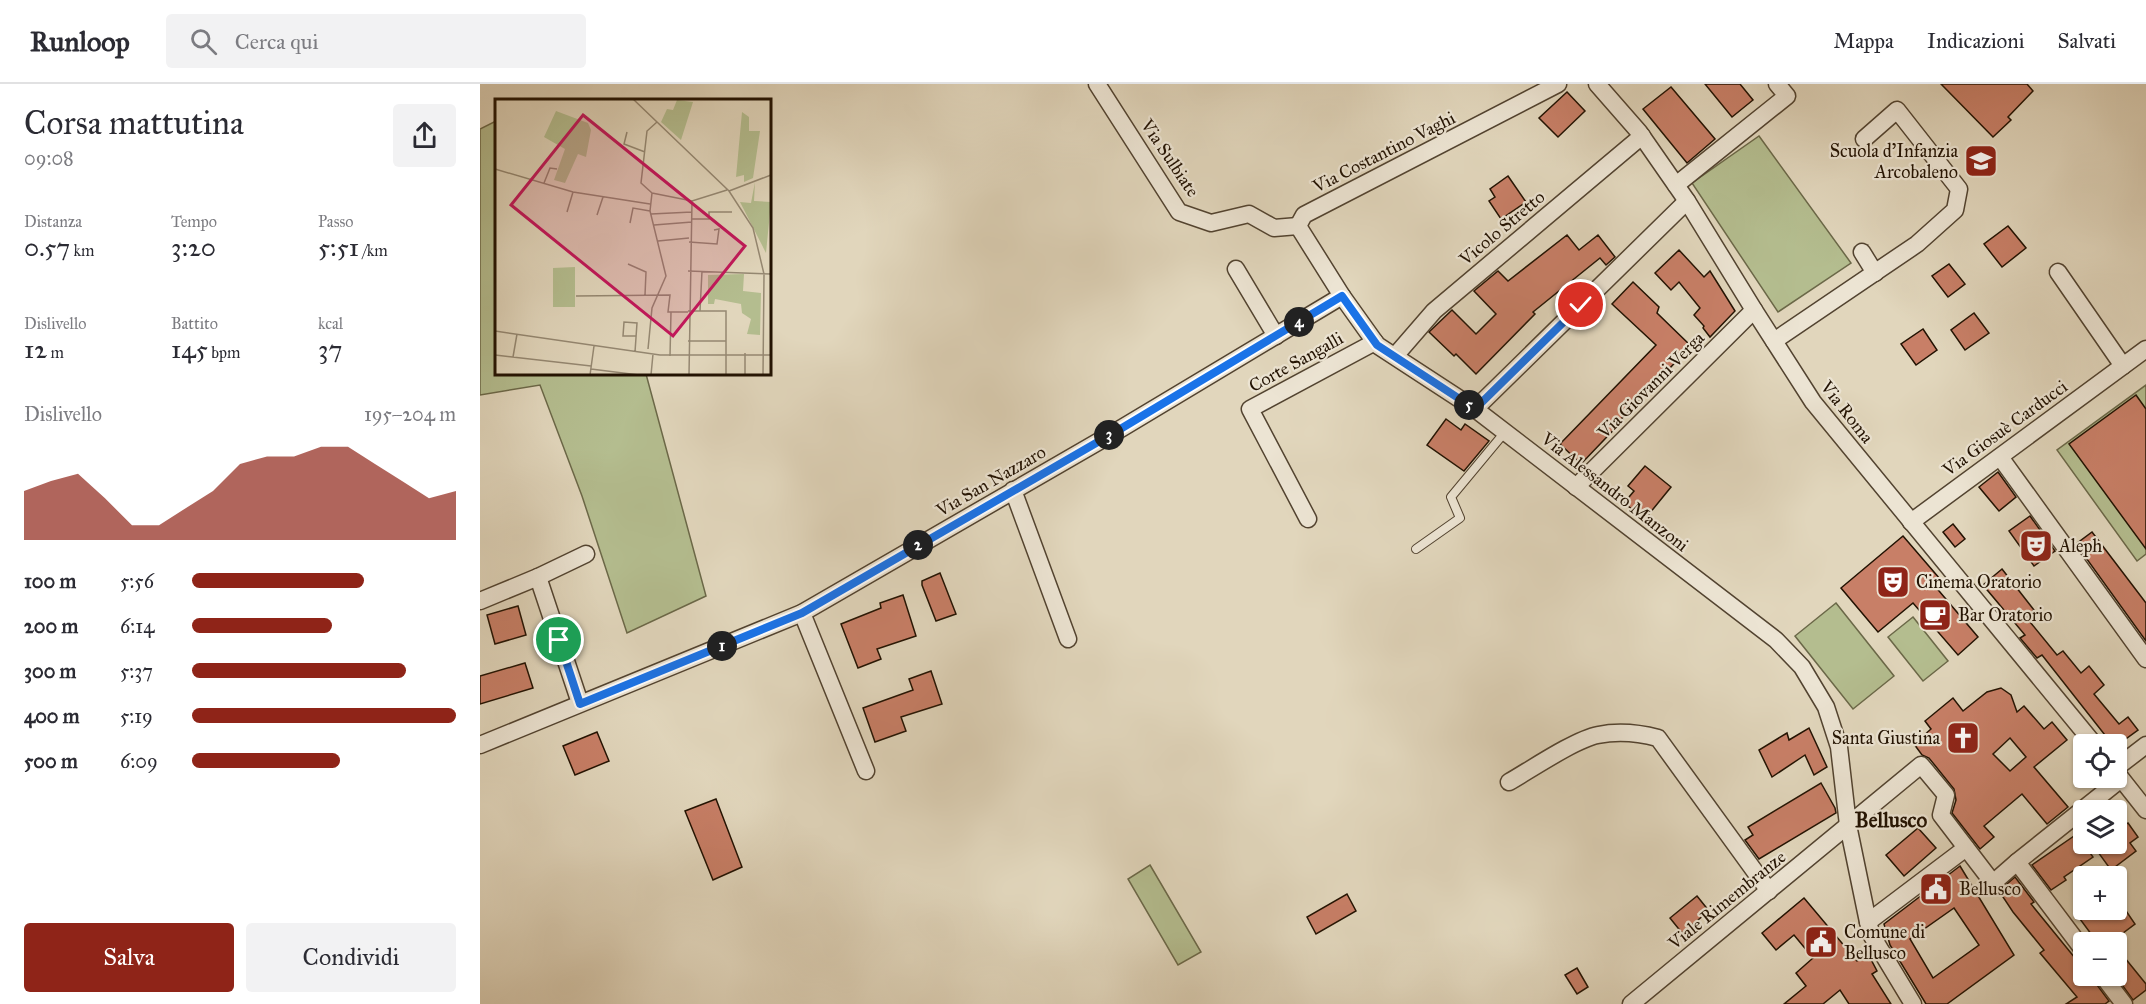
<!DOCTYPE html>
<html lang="it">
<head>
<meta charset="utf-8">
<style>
  :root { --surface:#fff; --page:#f2f2f3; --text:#2b2b33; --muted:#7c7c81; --line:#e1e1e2; --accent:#8f2418 }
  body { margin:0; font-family:"IM FELL Great Primer",serif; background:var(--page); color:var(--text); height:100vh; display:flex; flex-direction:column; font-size:22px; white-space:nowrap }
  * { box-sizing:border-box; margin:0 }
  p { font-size:20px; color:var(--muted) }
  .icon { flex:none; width:33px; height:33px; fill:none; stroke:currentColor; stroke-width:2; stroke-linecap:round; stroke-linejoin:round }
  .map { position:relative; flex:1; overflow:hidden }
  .details { display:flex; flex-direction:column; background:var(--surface); width:480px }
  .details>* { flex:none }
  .tools { position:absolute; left:1593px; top:650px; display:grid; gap:12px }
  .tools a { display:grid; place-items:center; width:54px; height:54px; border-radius:6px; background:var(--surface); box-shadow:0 2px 4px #0004; font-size:30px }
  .pin { position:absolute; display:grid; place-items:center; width:51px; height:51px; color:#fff; margin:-26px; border:3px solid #fff; border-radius:50%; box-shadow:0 2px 6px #0007 }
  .km { position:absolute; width:30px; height:30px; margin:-15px; border-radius:50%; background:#222; color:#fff; font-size:16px; line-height:30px; text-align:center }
  .round { display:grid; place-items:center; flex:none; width:63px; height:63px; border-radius:6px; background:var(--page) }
  .summary { display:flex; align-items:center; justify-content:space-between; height:102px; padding:0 24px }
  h1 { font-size:33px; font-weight:600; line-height:45px }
  .stats { display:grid; grid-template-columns:repeat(3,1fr); gap:9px; height:102px; padding:6px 24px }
  .stats div { display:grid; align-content:center }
  .stats b { font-size:26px; font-weight:600 }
  .stats small { font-size:16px; font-weight:400 }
  .stats p { font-size:16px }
  .chart { height:168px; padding:12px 24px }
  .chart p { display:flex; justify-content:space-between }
  .chart svg { width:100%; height:108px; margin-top:6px; fill:var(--accent); opacity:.7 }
  .button { display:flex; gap:12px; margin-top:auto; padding:12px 24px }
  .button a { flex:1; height:69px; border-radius:6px; background:var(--accent); color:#fff; font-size:24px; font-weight:600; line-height:69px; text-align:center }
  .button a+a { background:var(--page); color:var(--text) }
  ul { padding:0 24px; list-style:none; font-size:20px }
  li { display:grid; grid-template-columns:96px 72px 1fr; align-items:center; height:45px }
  li i { height:15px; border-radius:8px; background:var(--accent) }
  header { display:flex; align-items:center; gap:36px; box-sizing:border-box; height:84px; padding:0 30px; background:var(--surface); border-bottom:2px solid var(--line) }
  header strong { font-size:28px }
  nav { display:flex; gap:33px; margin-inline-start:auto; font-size:21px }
  .search { width:420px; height:54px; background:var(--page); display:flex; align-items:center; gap:15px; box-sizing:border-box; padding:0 21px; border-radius:6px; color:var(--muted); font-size:22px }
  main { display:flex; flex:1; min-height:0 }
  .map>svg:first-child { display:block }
  .green { fill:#b4bd8f; stroke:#6b6848; stroke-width:1.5 }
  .building { fill:#c87f67; stroke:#221202; stroke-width:1.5; fill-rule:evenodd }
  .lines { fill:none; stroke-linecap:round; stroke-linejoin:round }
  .service-casing { stroke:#524330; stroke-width:10 }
  .minor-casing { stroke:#524330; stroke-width:19 }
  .service { stroke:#ece4d3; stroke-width:8 }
  .minor { stroke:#ece4d3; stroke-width:16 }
  .route-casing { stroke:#fff; stroke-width:12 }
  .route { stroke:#1a73e8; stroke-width:8 }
  .labels { text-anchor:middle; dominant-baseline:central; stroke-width:4.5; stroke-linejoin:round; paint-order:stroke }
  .poi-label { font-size:18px; fill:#221202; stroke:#ece4d3; text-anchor:start }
  .street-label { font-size:18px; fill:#221202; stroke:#ece4d3 }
  .quarter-label { font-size:21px; font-weight:bold; fill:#221202; stroke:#ece4d3 }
  .inset-road { fill:none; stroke:#958872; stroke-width:1.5 }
  .view { fill:#c2185b; fill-opacity:0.15; stroke:#c2185b; stroke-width:3 }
  .inset-edge { fill:none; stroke:#221202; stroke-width:3 }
</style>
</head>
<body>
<header>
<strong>Runloop</strong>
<div class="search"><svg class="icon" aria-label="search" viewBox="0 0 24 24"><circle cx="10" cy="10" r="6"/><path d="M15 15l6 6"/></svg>Cerca qui</div>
<nav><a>Mappa</a><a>Indicazioni</a><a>Salvati</a></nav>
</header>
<main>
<section class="details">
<div class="summary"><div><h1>Corsa mattutina</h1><p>09:08</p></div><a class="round"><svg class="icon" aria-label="share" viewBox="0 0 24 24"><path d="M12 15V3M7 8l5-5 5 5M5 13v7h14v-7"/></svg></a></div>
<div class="stats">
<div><p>Distanza</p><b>0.57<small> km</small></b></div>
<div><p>Tempo</p><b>3:20</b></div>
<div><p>Passo</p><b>5:51<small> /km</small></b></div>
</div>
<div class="stats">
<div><p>Dislivello</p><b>12<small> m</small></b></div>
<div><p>Battito</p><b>145<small> bpm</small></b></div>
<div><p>kcal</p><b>37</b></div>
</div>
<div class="chart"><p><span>Dislivello</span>195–204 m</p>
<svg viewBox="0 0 160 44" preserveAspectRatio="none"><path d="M0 44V24L10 20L20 17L30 27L40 38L50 38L60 31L70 24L80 13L90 10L100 10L110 6L120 6L130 13L140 20L150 27L160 24V44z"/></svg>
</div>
<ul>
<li><b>100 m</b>5:56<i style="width:65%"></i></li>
<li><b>200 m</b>6:14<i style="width:53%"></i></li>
<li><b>300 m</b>5:37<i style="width:81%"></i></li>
<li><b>400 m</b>5:19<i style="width:100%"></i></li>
<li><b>500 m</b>6:09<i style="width:56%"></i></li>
</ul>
<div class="button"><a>Salva</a><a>Condividi</a></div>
</section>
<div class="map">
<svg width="1666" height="920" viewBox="0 0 1666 920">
  <rect width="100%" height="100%" fill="#e1d6bc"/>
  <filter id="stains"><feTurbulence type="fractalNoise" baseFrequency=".00333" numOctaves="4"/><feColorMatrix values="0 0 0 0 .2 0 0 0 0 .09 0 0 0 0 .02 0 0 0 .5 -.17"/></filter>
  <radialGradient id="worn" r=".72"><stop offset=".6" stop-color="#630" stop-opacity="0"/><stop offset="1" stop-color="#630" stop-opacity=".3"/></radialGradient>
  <g class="green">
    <polygon points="16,37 16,290 166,290 226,512 147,549 102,412 60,301 0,311 0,45"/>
    <polygon points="1279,52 1371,179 1298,228 1212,99"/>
    <polygon points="1666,301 1666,470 1657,477 1577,366"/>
    <polygon points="1356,519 1414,592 1373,625 1315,552"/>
    <polygon points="1433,533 1468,577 1443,597 1408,553"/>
    <polygon points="670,781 721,868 698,881 648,795"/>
  </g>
  <g class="building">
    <polygon points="1225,0 1260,0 1273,16 1252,33"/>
    <polygon points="1461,0 1547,0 1553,7 1528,33 1531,36 1513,53"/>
    <polygon points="1191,3 1235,55 1207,79 1163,25"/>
    <polygon points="1087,8 1105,27 1078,53 1059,34"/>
    <polygon points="1028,92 1046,118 1021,135 1009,117 1015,113 1010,105"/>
    <polygon points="1528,142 1546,164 1522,183 1504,160"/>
    <polygon points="1087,151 1099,166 1118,151 1135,173 1126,181 1120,174 1053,228 1055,230 996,290 976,270 974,272 949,248 972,226 996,250 1016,230 994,207 1018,187 1028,197"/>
    <polygon points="1199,166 1224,193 1230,187 1255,227 1230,253 1223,244 1224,242 1214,231 1220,224 1199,198 1191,206 1175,189"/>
    <polygon points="1469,180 1485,200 1468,213 1452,192"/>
    <polygon points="1153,198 1179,223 1177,229 1211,262 1142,334 1143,336 1101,380 1080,360 1176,261 1132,220"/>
    <polygon points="1494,229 1509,249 1485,266 1471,246"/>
    <polygon points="1443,245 1457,266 1436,281 1421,260"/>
    <polygon points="1656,311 1666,325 1666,465 1589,360"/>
    <polygon points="966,335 981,346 985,340 1009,357 984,387 947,361"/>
    <polygon points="1165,382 1191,403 1165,435 1144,419 1154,407 1148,402"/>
    <polygon points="1518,388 1536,413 1519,427 1499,403"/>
    <polygon points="1550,432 1575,467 1554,482 1529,447"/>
    <polygon points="1473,440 1485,455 1475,463 1463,448"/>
    <polygon points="1612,448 1666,519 1666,557 1596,460"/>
    <polygon points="1423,452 1460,495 1454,501 1498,553 1478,571 1433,519 1398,548 1361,504"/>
    <polygon points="1522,485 1554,526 1546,533 1577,571 1583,567 1601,589 1609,582 1624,601 1614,610 1639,640 1648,633 1658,646 1636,662 1636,660 1632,660 1562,571 1557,574 1540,554 1545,551 1503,501"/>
    <polygon points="460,489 476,530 456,537 442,501 442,497"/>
    <polygon points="423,511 436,552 397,565 401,575 378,584 361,540 401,524 400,519"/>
    <polygon points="38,522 46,551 15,560 7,531"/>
    <polygon points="45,579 53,604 0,620 0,592"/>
    <polygon points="451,587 462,620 421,633 426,647 395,658 383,624 433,606 429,595"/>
    <path d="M 1521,604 L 1531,611 L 1537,628 L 1544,622 L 1564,645 L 1572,638 L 1587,656 L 1554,683 L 1588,723 L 1567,740 L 1542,710 L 1504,742 L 1514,753 L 1500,765 L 1472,729 L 1476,716 L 1474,705 L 1449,674 L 1442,671 L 1434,660 L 1451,645 L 1445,637 L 1473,614 L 1483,627 L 1507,608 ZM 1530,654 L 1546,673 L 1530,687 L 1513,670 Z"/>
    <polygon points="1329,644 1347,683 1334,691 1325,671 1292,693 1279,666 1307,649 1309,656"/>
    <polygon points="117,648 129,677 95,691 83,662"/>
    <polygon points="1341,699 1355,724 1356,729 1279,775 1265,756 1273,751 1268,743"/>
    <polygon points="236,715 262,783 233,796 205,727"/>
    <polygon points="1648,739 1658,753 1650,759 1656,767 1631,786 1615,764 1621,759 1636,759 1636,747"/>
    <polygon points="1438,744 1456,764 1424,792 1406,771"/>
    <polygon points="1597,750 1613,773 1584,793 1586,796 1571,806 1552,781"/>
    <path d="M 1480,782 L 1534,871 L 1467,920 L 1446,920 L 1410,861 L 1404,840 ZM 1474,824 L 1499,861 L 1453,894 L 1430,855 Z"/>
    <polygon points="1535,793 1554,818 1551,820 1604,885 1604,891 1612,891 1614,897 1629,917 1625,920 1586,920 1597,913 1560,869 1564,866 1533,828 1519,807"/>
    <polygon points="867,810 876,827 836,850 827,833"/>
    <polygon points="1217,812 1229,827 1202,849 1190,834"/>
    <polygon points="1324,814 1377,877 1387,868 1397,887 1392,890 1411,920 1369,920 1360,906 1343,920 1304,920 1326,902 1316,889 1333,874 1314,851 1296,866 1282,849"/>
    <polygon points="1642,821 1655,840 1631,858 1617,858 1597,831 1606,825 1624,825 1629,831"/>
    <polygon points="1636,863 1666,900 1666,906 1653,916 1635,891"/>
    <polygon points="1097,884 1108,903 1097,910 1085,891"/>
  </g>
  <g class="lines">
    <defs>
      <polyline id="service" points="936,465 980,434 971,413 1025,348"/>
      <g id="minor">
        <polyline points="617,0 699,128 731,139 769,130 794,144 818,142"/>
        <polyline points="1117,0 1159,48 1207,117 1274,226 1333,318 1614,660"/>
        <polyline points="1196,101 1307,12 1297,0"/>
        <polyline points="818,142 862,212 897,261 995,325 1296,556 1322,583 1346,623 1359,663 1368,741 1388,838 1392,852 1433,920"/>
        <polyline points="818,142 824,131 1078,0"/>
        <polyline points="1382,168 1395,189"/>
        <polyline points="756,185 796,252"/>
        <polyline points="1578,188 1643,282"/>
        <polyline points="1294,257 1437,160 1475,126 1479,105 1417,26 1384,55"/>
        <polyline points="915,272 954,227 1162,52"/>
        <polyline points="995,325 1207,117"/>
        <polyline points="1520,373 1666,575"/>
        <polyline points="1096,403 1274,226"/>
        <polyline points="533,406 588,555"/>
        <polyline points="828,435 770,325 895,258"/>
        <polyline points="1431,438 1666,265"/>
        <polyline points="0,517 58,493"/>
        <polyline points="322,529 386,687"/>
        <polyline points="100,619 58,493 106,470"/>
        <polyline points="0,661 322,529 642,344 862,212"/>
        <polyline points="1636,684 1666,661"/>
        <polyline points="1636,688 1666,726"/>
        <path d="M 1029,698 C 1050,686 1096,655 1118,651 C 1138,647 1159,649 1178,654 L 1289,807"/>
        <polyline points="1388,838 1486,764"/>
        <polyline points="1604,867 1537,778 1641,695"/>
        <polyline points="1622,891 1644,920"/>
        <polyline points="1151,920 1441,681 1466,711 1461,731 1513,799 1537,778"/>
      </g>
    </defs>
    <use href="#service" class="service-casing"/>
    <use href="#minor" class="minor-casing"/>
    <use href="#service" class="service"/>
    <use href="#minor" class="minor"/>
  </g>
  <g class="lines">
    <defs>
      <polyline id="route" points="79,556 100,620 322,529 642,344 862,212 897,261 995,325 1101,221"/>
    </defs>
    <use href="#route" class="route-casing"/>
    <use href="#route" class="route"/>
  </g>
  <defs>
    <symbol id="school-square" viewBox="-11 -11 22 22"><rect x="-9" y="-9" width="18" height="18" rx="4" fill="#8f2418" stroke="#ece4d3"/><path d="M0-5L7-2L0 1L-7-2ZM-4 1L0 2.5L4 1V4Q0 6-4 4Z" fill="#fff"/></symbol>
    <symbol id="theatre-square" viewBox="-11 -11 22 22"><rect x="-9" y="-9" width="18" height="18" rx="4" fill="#8f2418" stroke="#ece4d3"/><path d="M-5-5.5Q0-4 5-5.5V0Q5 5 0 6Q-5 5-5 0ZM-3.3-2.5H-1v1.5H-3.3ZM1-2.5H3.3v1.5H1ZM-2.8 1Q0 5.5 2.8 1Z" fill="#fff"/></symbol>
    <symbol id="cafe-square" viewBox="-11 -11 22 22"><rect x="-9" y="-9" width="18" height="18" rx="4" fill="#8f2418" stroke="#ece4d3"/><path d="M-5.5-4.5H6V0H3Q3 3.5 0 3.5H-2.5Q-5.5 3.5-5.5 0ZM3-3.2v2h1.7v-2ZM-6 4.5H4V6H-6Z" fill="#fff"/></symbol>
    <symbol id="church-square" viewBox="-11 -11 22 22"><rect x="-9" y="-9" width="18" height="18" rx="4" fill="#8f2418" stroke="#ece4d3"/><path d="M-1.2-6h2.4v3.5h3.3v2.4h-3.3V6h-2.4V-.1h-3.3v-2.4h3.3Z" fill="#fff"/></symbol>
    <symbol id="civic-square" viewBox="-11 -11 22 22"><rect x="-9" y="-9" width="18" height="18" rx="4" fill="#8f2418" stroke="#ece4d3"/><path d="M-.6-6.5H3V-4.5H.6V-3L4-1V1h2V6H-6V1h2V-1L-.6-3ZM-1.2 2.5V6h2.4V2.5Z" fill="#fff"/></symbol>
  </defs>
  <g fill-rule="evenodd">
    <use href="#school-square" x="1482" y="58" width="38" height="38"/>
    <use href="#theatre-square" x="1537" y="443" width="38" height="38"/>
    <use href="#theatre-square" x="1394" y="479" width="38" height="38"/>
    <use href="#cafe-square" x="1436" y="512" width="38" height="38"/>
    <use href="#church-square" x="1464" y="635" width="38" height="38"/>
    <use href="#civic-square" x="1437" y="786" width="38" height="38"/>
    <use href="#civic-square" x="1322" y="839" width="38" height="38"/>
  </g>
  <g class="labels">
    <g class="poi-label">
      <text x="1478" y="67" text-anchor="end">Scuola d'Infanzia<tspan x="1478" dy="21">Arcobaleno</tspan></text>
      <text x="1579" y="462">Aleph</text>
      <text x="1436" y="498">Cinema Oratorio</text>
      <text x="1478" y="531">Bar Oratorio</text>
      <text x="1460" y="654" text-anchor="end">Santa Giustina</text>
      <text x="1479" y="805">Bellusco</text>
      <text x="1364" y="848">Comune di<tspan x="1364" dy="21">Bellusco</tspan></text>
    </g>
    <g class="street-label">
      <text transform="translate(904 68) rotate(-27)">Via Costantino Vaghi</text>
      <text transform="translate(690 74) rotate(56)">Via Sulbiate</text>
      <text transform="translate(1022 144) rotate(-40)">Vicolo Stretto</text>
      <text transform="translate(816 278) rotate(-29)">Corte Sangalli</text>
      <text transform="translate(1171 301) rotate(-45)">Via Giovanni Verga</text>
      <text transform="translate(1367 328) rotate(52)">Via Roma</text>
      <text transform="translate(1525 344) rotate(-36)">Via Giosuè Carducci</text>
      <text transform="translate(511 397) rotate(-30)">Via San Nazzaro</text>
      <text transform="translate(1135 408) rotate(38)">Via Alessandro Manzoni</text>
      <text transform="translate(1247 816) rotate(-39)">Viale Rimembranze</text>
    </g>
    <g class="quarter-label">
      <text x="1411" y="736">Bellusco</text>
    </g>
  </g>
  <g transform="translate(15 15)">
    <rect width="276" height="276" fill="#e1d6bc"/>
    <path d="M 182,1 L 198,3 L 186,41 L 166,23 L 172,10 L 178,11 ZM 61,12 L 93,24 L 96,31 L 91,58 L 83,55 L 70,84 L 59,81 L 70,50 L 49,38 ZM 247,13 L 254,18 L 254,32 L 265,32 L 258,79 L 249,83 L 249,76 L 241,78 ZM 260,83 L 259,102 L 276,103 L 271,154 L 245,103 L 256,104 ZM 80,168 L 80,208 L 58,208 L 58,169 ZM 249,175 L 248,192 L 266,194 L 265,236 L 252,235 L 256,220 L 247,214 L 246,205 L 220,200 L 219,205 L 213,205 L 213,176 Z" fill="#b4bd8f"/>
    <path class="inset-road" d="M 138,0 L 234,92 L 258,129 L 269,175 L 268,276M 132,33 L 129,45 L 150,53M 0,70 L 78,93 L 155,105M 49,84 L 55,69 L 62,70M 234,92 L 276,76M 157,94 L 146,84 L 152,32 L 162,23M 157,94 L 197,102 L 232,91M 72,113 L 78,93M 156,115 L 197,113M 102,116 L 108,98M 197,120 L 214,120 L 214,113 L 237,113M 135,124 L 138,109 L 155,112M 159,126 L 197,123M 163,142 L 194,139M 194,143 L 222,145 L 224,130 L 219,131M 133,165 L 151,173 L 150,196M 193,172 L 276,175M 81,197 L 175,196 L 173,213 L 176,213M 193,212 L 231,212 L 231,276M 205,212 L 207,172M 0,232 L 165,256 L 276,256M 193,242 L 231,242M 153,250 L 157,209 L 171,177 L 155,112 L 157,94M 140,253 L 142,224 L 129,223 L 128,237 L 141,237M 250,254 L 250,276M 0,256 L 96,267M 175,257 L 176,213 L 193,213M 18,258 L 22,235M 96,270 L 144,276M 95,276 L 99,247M 156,276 L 158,255M 194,276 L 197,102"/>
    <path class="view" d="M 88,16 L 250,147 L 178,237 L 16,106 Z"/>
    <rect width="276" height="276" class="inset-edge"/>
  </g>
  <rect width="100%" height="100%" filter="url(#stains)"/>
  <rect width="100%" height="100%" fill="url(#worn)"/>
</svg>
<div class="tools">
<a><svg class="icon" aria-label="locate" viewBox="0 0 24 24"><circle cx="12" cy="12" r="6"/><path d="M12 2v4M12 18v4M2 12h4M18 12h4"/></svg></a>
<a><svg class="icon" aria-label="layers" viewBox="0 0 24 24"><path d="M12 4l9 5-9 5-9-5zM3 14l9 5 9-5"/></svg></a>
<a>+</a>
<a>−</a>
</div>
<div class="pin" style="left:79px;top:556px;background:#1e9e55"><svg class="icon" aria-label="arrive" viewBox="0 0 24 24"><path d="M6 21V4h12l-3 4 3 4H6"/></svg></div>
<div class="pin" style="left:1101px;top:221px;background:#d93025"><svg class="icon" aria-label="check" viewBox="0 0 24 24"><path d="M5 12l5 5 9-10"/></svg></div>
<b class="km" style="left:242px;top:562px">1</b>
<b class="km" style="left:438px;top:461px">2</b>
<b class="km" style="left:629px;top:351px">3</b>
<b class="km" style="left:819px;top:238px">4</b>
<b class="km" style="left:989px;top:321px">5</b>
</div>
</main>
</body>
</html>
